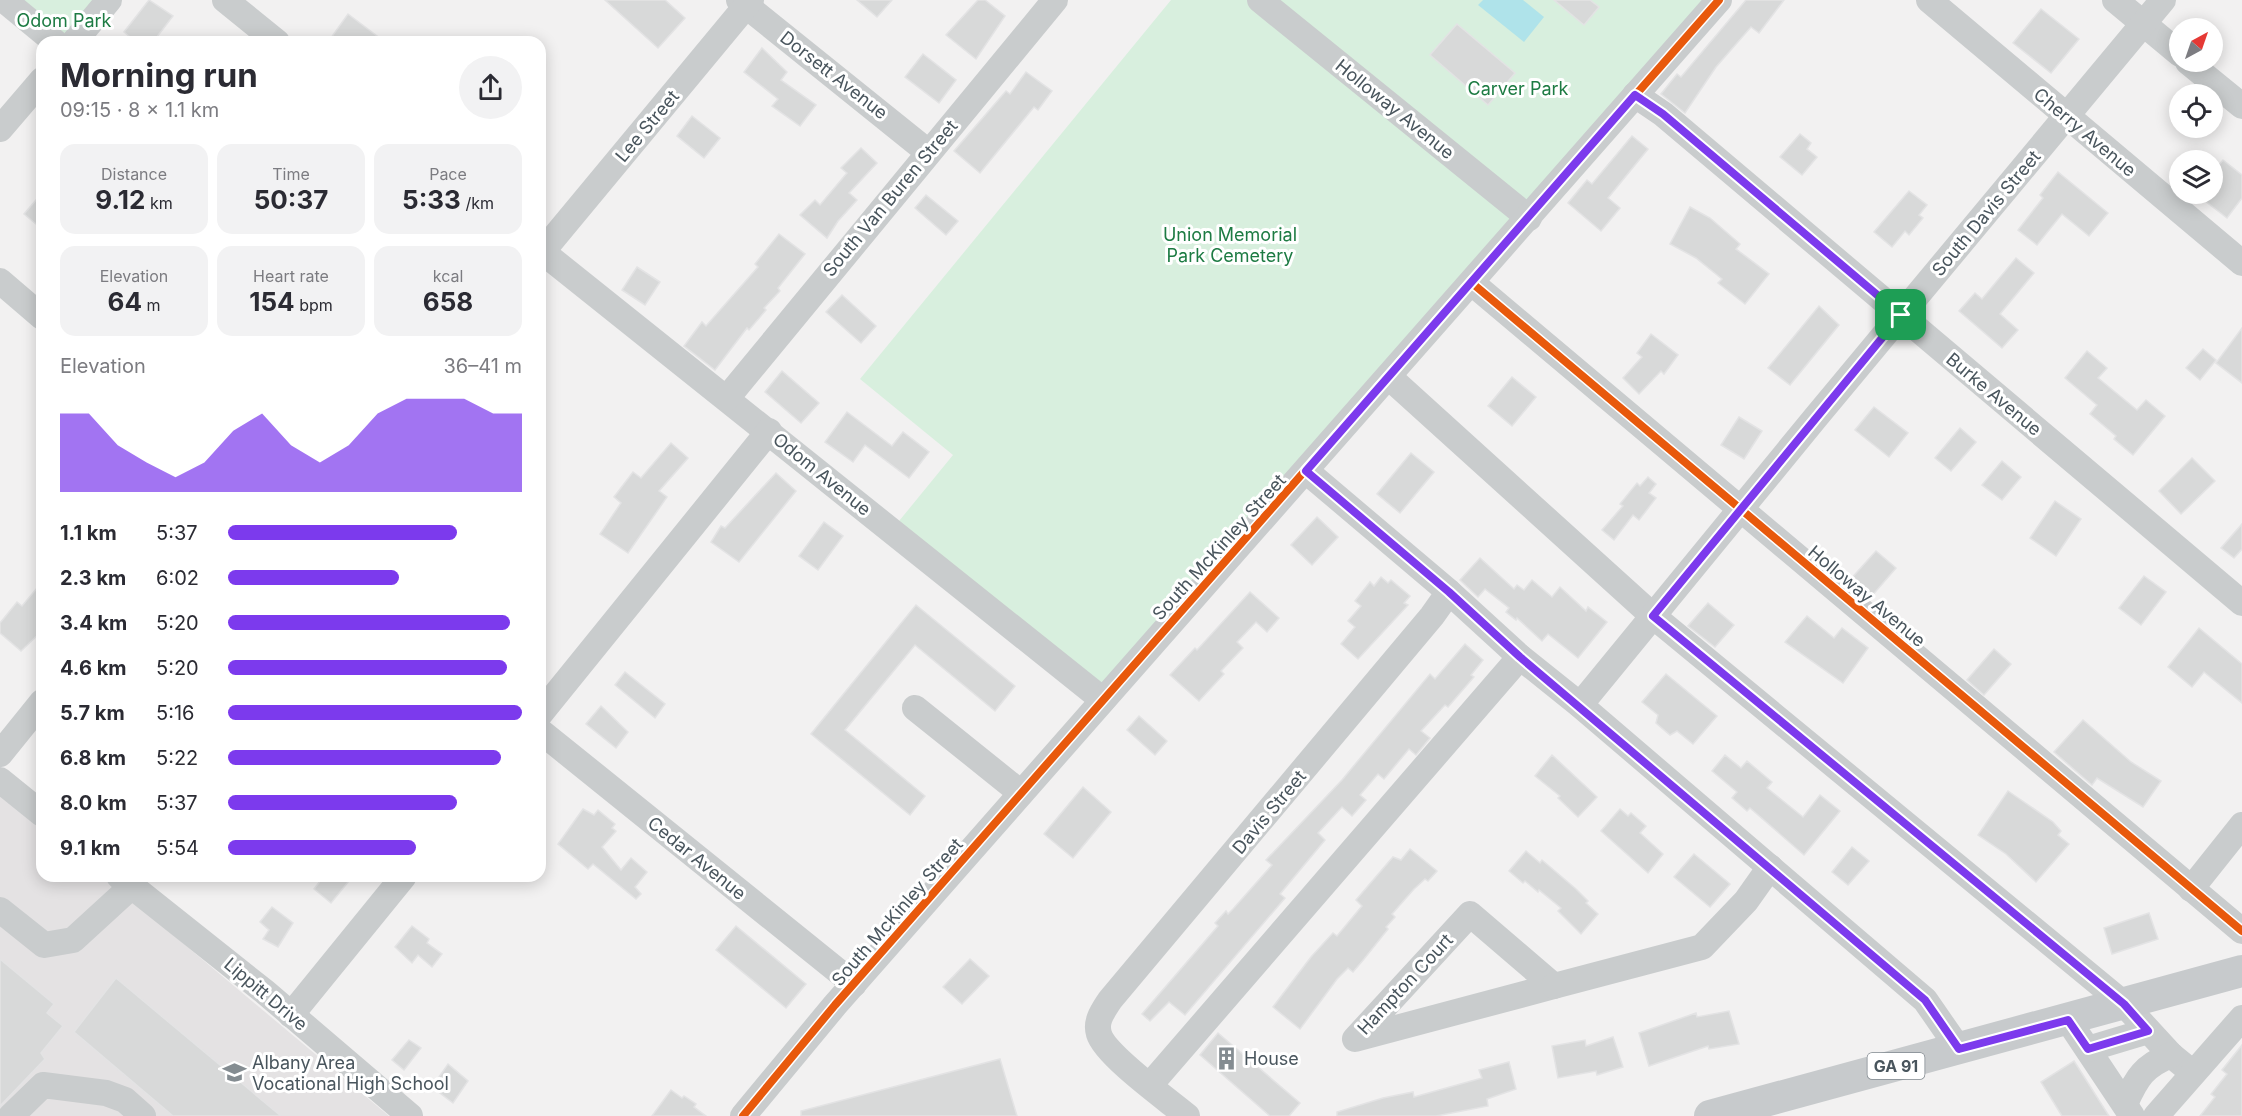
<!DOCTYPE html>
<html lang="en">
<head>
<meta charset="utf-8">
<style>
  :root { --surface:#fff; --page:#f2f2f3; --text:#2b2b33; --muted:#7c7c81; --accent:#7c3aed }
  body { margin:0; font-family:Inter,sans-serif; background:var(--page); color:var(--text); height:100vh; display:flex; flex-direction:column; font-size:22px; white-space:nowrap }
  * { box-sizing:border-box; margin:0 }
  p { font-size:20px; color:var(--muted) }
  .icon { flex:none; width:33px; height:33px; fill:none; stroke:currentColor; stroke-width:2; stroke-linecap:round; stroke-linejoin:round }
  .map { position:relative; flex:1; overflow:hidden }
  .drawer { position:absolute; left:36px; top:36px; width:510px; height:846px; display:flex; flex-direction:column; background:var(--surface); border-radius:18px; box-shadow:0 3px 15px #0003 }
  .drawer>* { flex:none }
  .needle { width:39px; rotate:40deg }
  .fabs { position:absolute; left:2169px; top:18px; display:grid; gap:12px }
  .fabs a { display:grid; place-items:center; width:54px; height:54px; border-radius:50%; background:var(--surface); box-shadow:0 3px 15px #0003; font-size:30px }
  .pin { position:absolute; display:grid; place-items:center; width:51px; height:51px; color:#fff; margin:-26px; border-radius:12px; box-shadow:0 3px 9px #0006 }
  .round { display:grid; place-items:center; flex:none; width:63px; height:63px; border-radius:32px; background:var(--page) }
  .head { display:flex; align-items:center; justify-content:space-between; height:102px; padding:0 24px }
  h1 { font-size:33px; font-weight:700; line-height:45px }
  .metrics { display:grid; grid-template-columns:repeat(3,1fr); gap:9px; height:102px; padding:6px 24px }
  .metrics div { display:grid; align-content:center; border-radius:15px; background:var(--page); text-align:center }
  .metrics b { font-size:26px; font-weight:700 }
  .metrics small { font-size:16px; font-weight:400 }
  .metrics p { font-size:16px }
  .chart { height:168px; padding:12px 24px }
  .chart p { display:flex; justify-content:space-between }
  .chart svg { width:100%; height:108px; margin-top:6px; fill:var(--accent); opacity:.7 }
  ul { padding:0 24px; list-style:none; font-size:20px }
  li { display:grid; grid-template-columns:96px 72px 1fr; align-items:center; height:45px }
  li i { height:15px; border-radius:8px; background:var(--accent) }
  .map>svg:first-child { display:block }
  .education { fill:#e4e2e3 }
  .green { fill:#d8efde }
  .water { fill:#afe3ea }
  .building { fill:#d8d9d9; stroke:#e3e3e4; stroke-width:1.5 }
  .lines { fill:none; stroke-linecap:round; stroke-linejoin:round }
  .minor { stroke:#c9cccd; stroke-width:26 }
  .major { stroke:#c7cacc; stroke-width:32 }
  .cycleway-casing { stroke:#fff; stroke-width:11 }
  .cycleway { stroke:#e8590c; stroke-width:8 }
  .route-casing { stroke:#fff; stroke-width:12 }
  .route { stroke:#7c3aed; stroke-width:8 }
  .labels { text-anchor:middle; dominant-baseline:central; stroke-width:6; stroke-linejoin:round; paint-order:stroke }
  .shield { fill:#fff; stroke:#80888e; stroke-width:1.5 }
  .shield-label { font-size:16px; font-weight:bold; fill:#49555d }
  .park-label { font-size:18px; fill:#1d7b43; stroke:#fff }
  .street-label { font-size:18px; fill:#49555d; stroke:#fff }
  .poi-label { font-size:18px; fill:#49555d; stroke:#fff; text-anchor:start }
</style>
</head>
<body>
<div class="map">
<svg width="2242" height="1116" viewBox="0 0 2242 1116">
  <rect width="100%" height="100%" fill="#f2f1f1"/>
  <polygon class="education" points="0,790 42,825 42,876 103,876 389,1116 0,1116"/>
  <g class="green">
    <polygon points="8,0 106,0 71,42"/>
    <polygon points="1171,0 1251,0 1520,219 1102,694 895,526 953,455 860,379"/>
    <polygon points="1271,0 1711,0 1529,209"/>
  </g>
  <polygon class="water" points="1483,0 1523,0 1544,17 1524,42 1478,5"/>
  <g class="building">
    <polygon points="149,0 173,16 153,42 136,42 124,32"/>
    <polygon points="605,0 665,0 685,18 658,48"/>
    <polygon points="857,0 892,0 877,17"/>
    <polygon points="978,0 985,0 1005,16 976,59 946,35"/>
    <polygon points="1554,0 1590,0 1599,7 1584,25"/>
    <polygon points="1746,0 1784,0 1759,33 1751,27 1716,67 1685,113 1661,94 1677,74 1681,77"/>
    <polygon points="2041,9 2079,39 2051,73 2013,43"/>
    <polygon points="348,14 385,42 328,42"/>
    <polygon points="1457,24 1515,73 1488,105 1430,55"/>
    <polygon points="762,48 787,72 781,80 816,105 800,126 772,106 778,99 744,72"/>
    <polygon points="923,54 956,80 939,103 905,77"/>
    <polygon points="1026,72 1052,91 1038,110 1034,107 980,173 954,151 1006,91 1010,94"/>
    <polygon points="692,116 720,138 704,158 677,136"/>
    <polygon points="1800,134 1811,143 1807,149 1817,157 1802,175 1780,157"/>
    <polygon points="1632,136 1648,149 1608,198 1620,208 1601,231 1568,203 1587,180 1592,184"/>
    <polygon points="861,148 877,163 849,193 857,200 838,221 827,238 800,215 815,200 820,205 847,173 841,168"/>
    <polygon points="2223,160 2242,175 2242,198 2227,218 2196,194 2212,194 2212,173"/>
    <polygon points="2058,172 2108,213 2089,236 2062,214 2037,245 2018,230 2043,198 2040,195"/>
    <polygon points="1909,191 1927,205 1919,215 1923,218 1909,235 1905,231 1892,247 1874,232"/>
    <polygon points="42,193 42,229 24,214"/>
    <polygon points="926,195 958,221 946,235 915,208"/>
    <polygon points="1690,207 1710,218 1740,244 1736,249 1769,274 1745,304 1718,283 1722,279 1696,258 1670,244"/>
    <polygon points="779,234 805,254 778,288 780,291 764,308 766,310 749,330 747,328 715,370 684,346 702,322 706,326 758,267 755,264"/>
    <polygon points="2016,258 2034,273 2000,314 2018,330 2002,348 1959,311 1975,293 1982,299"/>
    <polygon points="637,267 660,282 645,305 622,290"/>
    <polygon points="842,295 876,326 861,343 826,312"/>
    <polygon points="1819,306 1839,325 1790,385 1768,368"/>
    <polygon points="2242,328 2242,383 2216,363"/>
    <polygon points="1651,334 1678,355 1664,374 1661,371 1639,394 1623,378 1642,357 1637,353"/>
    <polygon points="2203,349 2216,360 2200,380 2186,368"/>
    <polygon points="2087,351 2107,368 2098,378 2137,410 2146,400 2165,416 2133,455 2114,439 2116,436 2090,414 2097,405 2065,378"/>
    <polygon points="782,371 819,403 801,423 765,392"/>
    <polygon points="1512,377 1536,397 1512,426 1488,406"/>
    <polygon points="1874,407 1908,433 1889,457 1855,430"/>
    <polygon points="847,412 892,446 903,432 929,452 909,478 865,445 853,462 825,442"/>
    <polygon points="1739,417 1762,431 1744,459 1721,445"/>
    <polygon points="1960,428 1976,442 1951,471 1935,458"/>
    <polygon points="671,443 688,458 659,491 667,497 628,553 600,534 621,503 614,497 633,472 641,478"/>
    <polygon points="1411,453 1434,472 1400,513 1377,494"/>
    <polygon points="2192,458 2215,481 2181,514 2159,491"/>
    <polygon points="2002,461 2021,477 2002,500 1982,485"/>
    <polygon points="776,473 796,491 739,562 711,542 721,526 725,528"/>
    <polygon points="1648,477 1656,484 1649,493 1656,498 1639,520 1633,515 1614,540 1602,530 1623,506 1620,504 1637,483 1640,486"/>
    <polygon points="2055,501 2081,519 2056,556 2030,538"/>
    <polygon points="1317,517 1338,537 1312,565 1291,545"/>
    <polygon points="824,522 843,536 818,570 799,556"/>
    <polygon points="2242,524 2242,549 2234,558 2221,548"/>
    <polygon points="1876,551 1896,568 1870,598 1849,581"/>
    <polygon points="1480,558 1514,589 1517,585 1524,590 1532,580 1552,597 1560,587 1586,611 1588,607 1607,622 1578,658 1548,634 1542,641 1517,618 1516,620 1506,612 1509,608 1485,589 1478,597 1460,580"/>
    <polygon points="2144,576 2166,592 2141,625 2119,608"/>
    <polygon points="1381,577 1388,583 1391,580 1410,596 1404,603 1408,605 1358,659 1341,644 1355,627 1348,621 1361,606 1355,601 1370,582 1374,586"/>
    <polygon points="42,582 42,631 21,651 0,633 0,623 17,602 22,606"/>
    <polygon points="1250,592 1279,618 1267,632 1256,622 1237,642 1243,648 1221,671 1224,674 1199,701 1170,675 1195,648 1197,650"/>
    <polygon points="1708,603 1734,625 1715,647 1688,626"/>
    <polygon points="916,605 1015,686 995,711 915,645 845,730 925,796 910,815 811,734"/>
    <polygon points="1807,616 1834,638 1842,628 1868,648 1843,683 1785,642"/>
    <polygon points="2199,628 2242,664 2242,703 2204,672 2192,687 2168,667"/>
    <polygon points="1465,644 1483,660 1471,675 1474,677 1448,707 1445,705 1421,731 1430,738 1416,755 1409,749 1384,779 1378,774 1360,795 1366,800 1352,816 1342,807 1318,833 1325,840 1280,894 1285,898 1185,1015 1169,1002 1150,1021 1142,1014 1218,926 1215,923 1226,911 1228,914 1233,909 1272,865 1266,860 1342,780 1430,674 1435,679"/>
    <polygon points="1994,649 2011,664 1984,695 1967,680"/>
    <polygon points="625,672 665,704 655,718 615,685"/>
    <polygon points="1666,674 1717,716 1693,744 1677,731 1670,735 1656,723 1658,715 1642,702"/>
    <polygon points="601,706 628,732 616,748 586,724"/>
    <polygon points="1139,716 1167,741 1155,755 1127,730"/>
    <polygon points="2083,720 2131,762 2161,781 2143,807 2097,778 2092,785 2054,752"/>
    <polygon points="1552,755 1597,797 1578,817 1558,798 1560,796 1535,776"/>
    <polygon points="1725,755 1741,768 1747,761 1772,782 1767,788 1803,817 1820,795 1840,811 1804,855 1750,808 1747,811 1732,798 1737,792 1712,771"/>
    <polygon points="1083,787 1111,812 1073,858 1044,834"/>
    <polygon points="2008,791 2053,822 2061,831 2058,835 2069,844 2036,882 2006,854 1978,835"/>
    <polygon points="583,809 594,815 598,810 615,824 612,828 616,831 602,847 621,870 631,858 647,872 635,887 641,894 636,899 593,864 588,869 558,844"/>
    <polygon points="1620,809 1628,816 1631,813 1646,826 1640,833 1663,854 1648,873 1601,831"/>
    <polygon points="1852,847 1869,861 1848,885 1832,872"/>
    <polygon points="1410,849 1437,871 1428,881 1425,879 1414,889 1392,914 1395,917 1386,927 1388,929 1364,959 1353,972 1348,968 1337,979 1300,1029 1273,1007 1311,957 1333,933 1337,936 1362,906 1356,900 1393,857 1401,860"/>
    <polygon points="1526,851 1540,863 1542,860 1576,889 1588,901 1586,903 1598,914 1581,934 1558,911 1561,908 1539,890 1538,892 1525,881 1523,883 1509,871"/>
    <polygon points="1694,854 1730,884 1710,907 1674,877"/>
    <polygon points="324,876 353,876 331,903 314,889"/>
    <polygon points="272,907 293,923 278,947 263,939 269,930 260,922"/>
    <polygon points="2149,913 2158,939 2112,954 2104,928"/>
    <polygon points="412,926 429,939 427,943 442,954 432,967 418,955 412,963 395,947"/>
    <polygon points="736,926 806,984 786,1008 716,950"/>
    <polygon points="0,959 54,1004 47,1013 63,1026 41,1053 45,1059 0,1106"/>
    <polygon points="970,959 989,976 962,1004 943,987"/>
    <polygon points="116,978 281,1116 173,1116 74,1032"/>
    <polygon points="1729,1011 1739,1044 1709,1049 1708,1046 1649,1066 1639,1033 1696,1013 1697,1017"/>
    <polygon points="1218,1033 1300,1103 1289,1116 1270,1116 1200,1055"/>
    <polygon points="1613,1037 1623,1067 1597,1075 1596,1071 1558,1078 1552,1046 1585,1040 1586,1046"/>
    <polygon points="409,1040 421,1048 404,1070 392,1060"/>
    <polygon points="2242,1045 2242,1116 2200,1116 2215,1097 2211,1094 2227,1074 2222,1070"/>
    <polygon points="1000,1059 1017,1116 801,1116 801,1111"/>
    <polygon points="2074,1061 2109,1116 2062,1116 2041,1082"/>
    <polygon points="1509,1062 1516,1089 1487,1099 1488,1106 1436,1116 1337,1116 1337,1112 1383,1098 1413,1092 1414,1097 1482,1078 1479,1070"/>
    <polygon points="448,1064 468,1081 453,1103 432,1087"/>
    <polygon points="671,1090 682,1098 684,1096 696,1104 694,1107 706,1116 652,1116"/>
  </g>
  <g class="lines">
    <g class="minor">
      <polyline points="4,0 55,42"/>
      <polyline points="225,0 277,42"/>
      <polyline points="739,0 928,152"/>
      <polyline points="1260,0 1529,218"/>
      <polyline points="1929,0 2242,263"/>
      <polyline points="2115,0 2180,54"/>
      <polyline points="74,42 109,0"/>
      <polyline points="2188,62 2242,106"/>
      <polyline points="1635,95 1663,114 2242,603"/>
      <polyline points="0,129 42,80"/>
      <polyline points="540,250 1103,700"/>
      <polyline points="542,252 751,0"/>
      <polyline points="0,281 42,317"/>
      <polyline points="1472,283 2242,931"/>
      <polyline points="1389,377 1653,616 2124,1004 2171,1055 2193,1073"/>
      <polyline points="727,398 1055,0"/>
      <polyline points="1306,471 1449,592 1520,657 1580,705 1925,1000 1959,1049"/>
      <polyline points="1580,705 1816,417 2163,0"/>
      <polyline points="915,708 1021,793"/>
      <polyline points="540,714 769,431"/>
      <polyline points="540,731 854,984"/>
      <polyline points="0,754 42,702"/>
      <polyline points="0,780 42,814"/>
      <polyline points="119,876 265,992 410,1116"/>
      <polyline points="2191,889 2242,825"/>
      <polyline points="0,910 44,945 73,940 132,886"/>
      <polygon points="1470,914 1554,986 1355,1039"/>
      <polyline points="1554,986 1702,947 1746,901 1770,867"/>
      <polyline points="291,1015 404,876"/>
      <polyline points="2068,1020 2132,1116"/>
      <polyline points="2088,1049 2148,1031"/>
      <polyline points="1150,1085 1520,657"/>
      <path d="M 2125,1104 C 2137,1077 2144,1066 2171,1055"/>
      <polyline points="11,1116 43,1085 106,1093 125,1100 143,1116"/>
      <polyline points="743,1116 835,1005 1719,0"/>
      <path d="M 1187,1116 C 1168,1100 1105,1055 1099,1034 C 1095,1021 1103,1011 1110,1000 L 1432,616 L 1449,592"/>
      <polyline points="2156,1116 2242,1018"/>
    </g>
    <polyline class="major" points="1710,1116 2242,971"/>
    <defs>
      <g id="cycleway">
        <polyline points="1472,283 2242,931"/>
        <polyline points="743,1116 835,1005 1719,0"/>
      </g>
    </defs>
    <use href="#cycleway" class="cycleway-casing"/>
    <use href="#cycleway" class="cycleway"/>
  </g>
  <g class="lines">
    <defs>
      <polygon id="route" points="1635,95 1663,114 1901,315 1653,616 2124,1004 2148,1031 2088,1049 2068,1020 1959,1049 1925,1000 1520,657 1449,592 1306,471"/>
    </defs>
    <use href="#route" class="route-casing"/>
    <use href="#route" class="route"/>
  </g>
  <defs>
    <symbol id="building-bare" viewBox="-9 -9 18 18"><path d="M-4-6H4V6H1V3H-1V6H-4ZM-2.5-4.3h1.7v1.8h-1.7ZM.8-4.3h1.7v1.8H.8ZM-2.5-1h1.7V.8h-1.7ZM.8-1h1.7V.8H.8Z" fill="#848c91" stroke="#fff" stroke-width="2.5" paint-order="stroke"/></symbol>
    <symbol id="school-bare" viewBox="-9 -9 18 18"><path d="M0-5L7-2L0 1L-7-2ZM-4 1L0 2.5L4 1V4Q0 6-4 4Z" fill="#848c91" stroke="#fff" stroke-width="2.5" paint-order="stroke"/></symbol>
  </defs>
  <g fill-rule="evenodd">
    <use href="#building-bare" x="1210" y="1042" width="33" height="33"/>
    <use href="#school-bare" x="218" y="1056" width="33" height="33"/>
  </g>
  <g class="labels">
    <rect class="shield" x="1867.5" y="1053" width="57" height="26" rx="4.5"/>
    <g class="shield-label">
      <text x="1896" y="1066">GA 91</text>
    </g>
    <g class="park-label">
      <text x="64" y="20">Odom Park</text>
      <text x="1518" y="88">Carver Park</text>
      <text x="1230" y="234">Union Memorial<tspan x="1230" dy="21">Park Cemetery</tspan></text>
    </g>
    <g class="street-label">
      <text transform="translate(834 75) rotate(38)">Dorsett Avenue</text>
      <text transform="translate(1395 109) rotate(39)">Holloway Avenue</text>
      <text transform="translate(647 126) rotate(-50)">Lee Street</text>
      <text transform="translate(2085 132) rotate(40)">Cherry Avenue</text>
      <text transform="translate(890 198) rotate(-50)">South Van Buren Street</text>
      <text transform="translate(1986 213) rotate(-50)">South Davis Street</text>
      <text transform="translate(1994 394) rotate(40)">Burke Avenue</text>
      <text transform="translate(822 474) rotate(39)">Odom Avenue</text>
      <text transform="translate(1219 547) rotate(-48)">South McKinley Street</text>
      <text transform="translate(1867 596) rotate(40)">Holloway Avenue</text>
      <text transform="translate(1269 812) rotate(-50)">Davis Street</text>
      <text transform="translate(697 858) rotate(39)">Cedar Avenue</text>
      <text transform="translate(897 912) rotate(-49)">South McKinley Street</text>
      <text transform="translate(1405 984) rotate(-47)">Hampton Court</text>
      <text transform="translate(266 994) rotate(40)">Lippitt Drive</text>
    </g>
    <g class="poi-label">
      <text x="1244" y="1058">House</text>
      <text x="252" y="1062">Albany Area<tspan x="252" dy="21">Vocational High School</tspan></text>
    </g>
  </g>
</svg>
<div class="fabs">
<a><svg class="needle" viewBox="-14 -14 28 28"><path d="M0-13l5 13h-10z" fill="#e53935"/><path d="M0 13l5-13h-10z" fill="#7c7c81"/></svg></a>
<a><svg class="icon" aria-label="locate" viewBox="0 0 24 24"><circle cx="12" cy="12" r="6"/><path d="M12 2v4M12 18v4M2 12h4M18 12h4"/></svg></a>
<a><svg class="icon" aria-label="layers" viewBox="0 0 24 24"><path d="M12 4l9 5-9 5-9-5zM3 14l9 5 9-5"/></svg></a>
</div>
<div class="pin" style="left:1901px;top:315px;background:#1e9e55"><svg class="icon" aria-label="arrive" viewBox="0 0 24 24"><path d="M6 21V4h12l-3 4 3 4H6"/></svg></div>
<section class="drawer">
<div class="head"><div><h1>Morning run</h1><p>09:15 · 8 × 1.1 km</p></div><a class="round"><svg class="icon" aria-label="share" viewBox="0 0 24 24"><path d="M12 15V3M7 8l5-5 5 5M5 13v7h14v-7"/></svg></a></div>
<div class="metrics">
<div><p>Distance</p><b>9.12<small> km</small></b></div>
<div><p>Time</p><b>50:37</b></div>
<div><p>Pace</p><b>5:33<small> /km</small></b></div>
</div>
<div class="metrics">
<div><p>Elevation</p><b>64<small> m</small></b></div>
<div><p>Heart rate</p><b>154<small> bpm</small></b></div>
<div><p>kcal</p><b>658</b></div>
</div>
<div class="chart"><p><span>Elevation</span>36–41 m</p>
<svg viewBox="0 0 160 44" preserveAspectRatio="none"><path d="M0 44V12L10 12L20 25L30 32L40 38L50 32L60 19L70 12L80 25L90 32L100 25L110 12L120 6L130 6L140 6L150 12L160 12V44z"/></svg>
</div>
<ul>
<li><b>1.1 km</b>5:37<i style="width:78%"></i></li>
<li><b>2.3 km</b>6:02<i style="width:58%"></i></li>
<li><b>3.4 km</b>5:20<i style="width:96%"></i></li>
<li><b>4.6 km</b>5:20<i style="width:95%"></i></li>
<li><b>5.7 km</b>5:16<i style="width:100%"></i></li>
<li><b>6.8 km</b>5:22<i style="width:93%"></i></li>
<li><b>8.0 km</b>5:37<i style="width:78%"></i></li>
<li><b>9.1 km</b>5:54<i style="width:64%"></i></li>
</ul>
</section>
</div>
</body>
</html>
